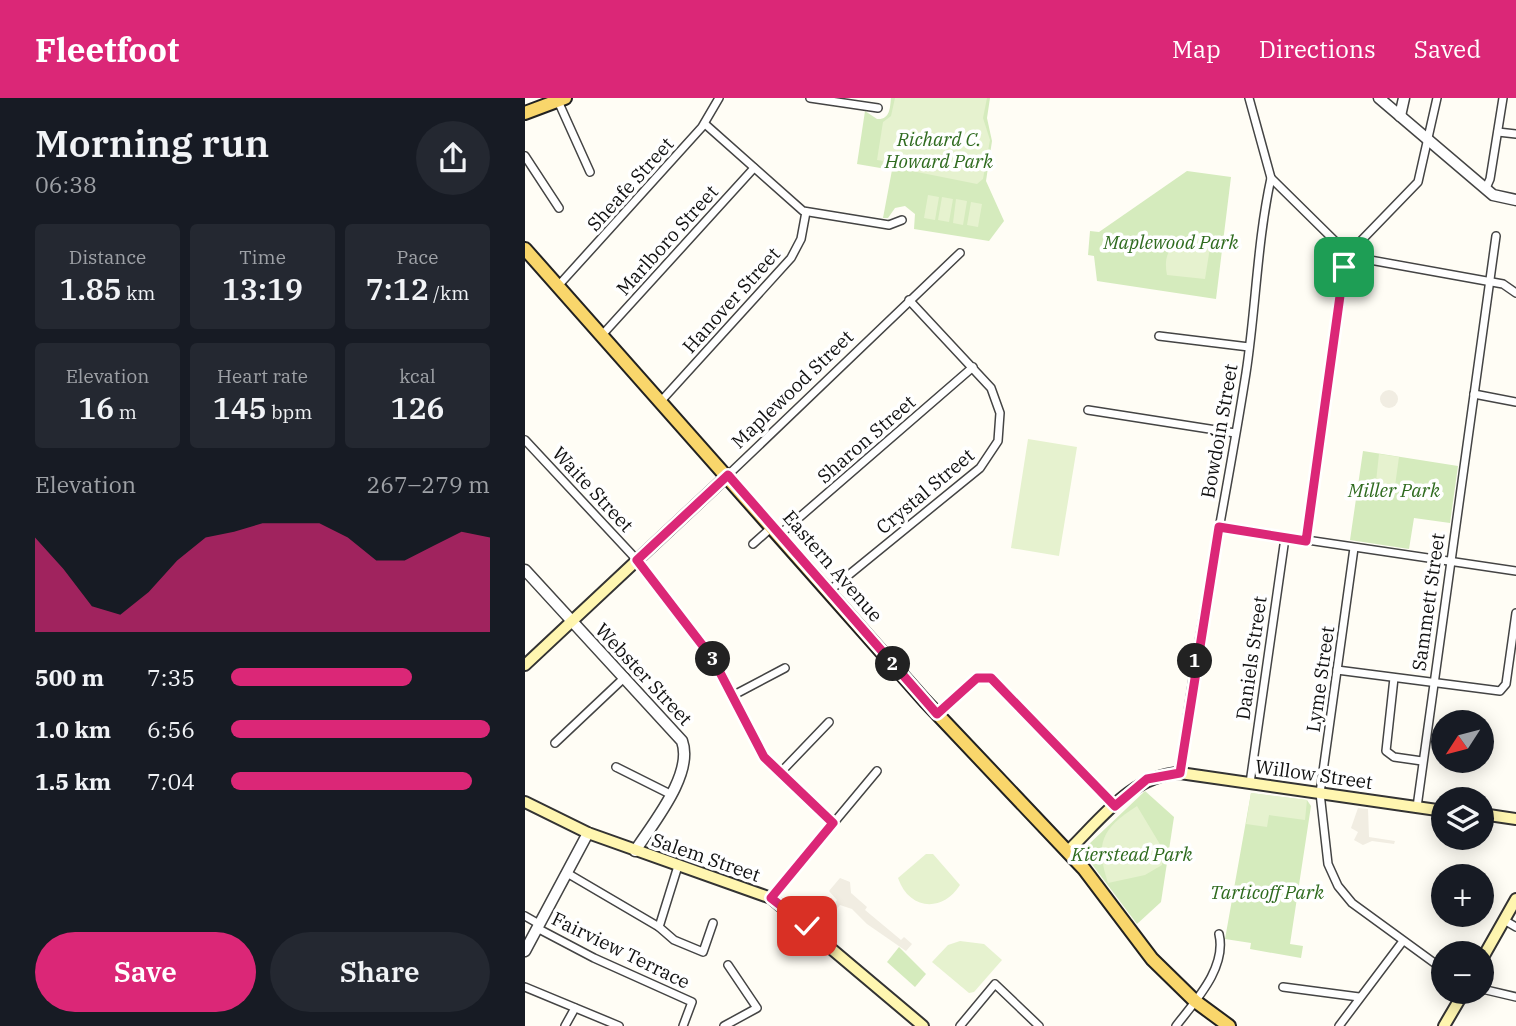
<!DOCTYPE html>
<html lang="en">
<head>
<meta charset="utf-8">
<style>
  :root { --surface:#171b24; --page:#242831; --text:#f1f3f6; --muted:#9ea1a6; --accent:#db2777 }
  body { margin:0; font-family:"IBM Plex Serif",serif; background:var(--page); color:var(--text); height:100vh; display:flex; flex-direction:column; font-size:26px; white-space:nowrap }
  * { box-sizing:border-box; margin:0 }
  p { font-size:23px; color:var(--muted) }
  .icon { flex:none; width:38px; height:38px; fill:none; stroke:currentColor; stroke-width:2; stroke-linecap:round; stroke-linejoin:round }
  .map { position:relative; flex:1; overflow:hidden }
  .side { display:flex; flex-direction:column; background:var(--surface); width:525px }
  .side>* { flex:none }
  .needle { width:46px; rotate:234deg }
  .fabs { position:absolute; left:906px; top:612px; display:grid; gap:14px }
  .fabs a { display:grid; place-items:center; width:63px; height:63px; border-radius:50%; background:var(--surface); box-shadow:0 4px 18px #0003; font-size:35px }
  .pin { position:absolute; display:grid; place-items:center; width:60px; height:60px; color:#fff; margin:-30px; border-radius:14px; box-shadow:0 4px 10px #0006 }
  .km { position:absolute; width:35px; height:35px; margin:-18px; border-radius:50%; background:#222; color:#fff; font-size:19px; line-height:35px; text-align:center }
  .round { display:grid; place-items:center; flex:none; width:74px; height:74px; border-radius:37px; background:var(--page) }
  .head { display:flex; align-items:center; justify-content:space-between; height:119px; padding:0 35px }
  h1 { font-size:38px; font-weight:600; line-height:52px }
  .metrics { display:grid; grid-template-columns:repeat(3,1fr); gap:10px; height:119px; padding:7px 35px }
  .metrics div { display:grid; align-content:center; border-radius:7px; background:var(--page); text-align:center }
  .metrics b { font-size:30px; font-weight:600 }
  .metrics small { font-size:19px; font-weight:400 }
  .metrics p { font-size:19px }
  .chart { height:196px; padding:14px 35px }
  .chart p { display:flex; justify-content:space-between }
  .chart svg { width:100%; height:126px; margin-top:7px; fill:var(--accent); opacity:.7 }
  .primary-button { display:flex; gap:14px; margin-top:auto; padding:14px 35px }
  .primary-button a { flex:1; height:80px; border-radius:42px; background:var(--accent); color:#fff; font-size:28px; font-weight:600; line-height:80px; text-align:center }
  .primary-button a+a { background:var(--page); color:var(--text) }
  ul { padding:0 35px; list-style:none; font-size:23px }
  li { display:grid; grid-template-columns:112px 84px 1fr; align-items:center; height:52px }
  li i { height:18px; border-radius:9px; background:var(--accent) }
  header { display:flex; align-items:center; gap:42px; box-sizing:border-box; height:98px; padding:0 35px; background:var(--accent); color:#fff }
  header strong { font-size:33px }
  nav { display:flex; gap:38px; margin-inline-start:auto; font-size:24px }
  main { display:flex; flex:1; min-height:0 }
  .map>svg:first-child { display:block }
  .green { fill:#d5ebbd }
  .pitch { fill:#e6f2cf }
  .plaza { fill:#f1ede2 }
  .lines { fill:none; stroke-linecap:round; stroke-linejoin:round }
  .minor-casing { stroke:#444; stroke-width:10 }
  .tertiary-casing { stroke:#444; stroke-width:13 }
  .secondary-casing { stroke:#333; stroke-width:14 }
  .primary-casing { stroke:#222; stroke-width:16 }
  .minor { stroke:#fff; stroke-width:7 }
  .tertiary { stroke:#fff; stroke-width:10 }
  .secondary { stroke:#fff6b0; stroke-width:10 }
  .primary { stroke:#f9d66b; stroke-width:12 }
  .route-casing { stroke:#fff; stroke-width:14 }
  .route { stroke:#db2777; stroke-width:9 }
  .labels { text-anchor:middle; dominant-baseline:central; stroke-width:7; stroke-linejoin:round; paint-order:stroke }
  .park-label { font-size:19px; font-style:italic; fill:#2f6b1f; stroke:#fff }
  .street-label { font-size:19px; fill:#111; stroke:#fff }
</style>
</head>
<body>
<header>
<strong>Fleetfoot</strong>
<nav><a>Map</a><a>Directions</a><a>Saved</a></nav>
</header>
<main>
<section class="side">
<div class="head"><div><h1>Morning run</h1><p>06:38</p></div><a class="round"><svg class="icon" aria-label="share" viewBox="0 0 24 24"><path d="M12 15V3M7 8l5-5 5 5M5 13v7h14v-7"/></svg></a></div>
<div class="metrics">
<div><p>Distance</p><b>1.85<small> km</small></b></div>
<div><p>Time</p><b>13:19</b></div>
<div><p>Pace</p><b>7:12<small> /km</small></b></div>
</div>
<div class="metrics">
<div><p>Elevation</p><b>16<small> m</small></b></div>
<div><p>Heart rate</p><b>145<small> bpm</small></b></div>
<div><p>kcal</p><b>126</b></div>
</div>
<div class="chart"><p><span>Elevation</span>267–279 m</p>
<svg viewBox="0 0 160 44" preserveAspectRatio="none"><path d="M0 44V11L10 22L20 35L30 38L40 30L50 19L60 11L70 9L80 6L90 6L100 6L110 11L120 19L130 19L140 14L150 9L160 11V44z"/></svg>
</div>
<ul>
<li><b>500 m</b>7:35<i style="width:70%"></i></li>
<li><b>1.0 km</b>6:56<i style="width:100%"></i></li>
<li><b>1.5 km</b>7:04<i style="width:93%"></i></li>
</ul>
<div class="primary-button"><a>Save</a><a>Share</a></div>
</section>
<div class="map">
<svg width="991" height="928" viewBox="0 0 991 928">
  <rect width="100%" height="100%" fill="#fffdf5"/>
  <g class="green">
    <path d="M 366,0 L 465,0 L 462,20 L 467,43 L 461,83 L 479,123 L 464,143 L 389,131 L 390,116 L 380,108 L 370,110 L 363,120 L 358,120 L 367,72 L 332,66 L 340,13 L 352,21 C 365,22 365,10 366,0 Z"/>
    <polygon points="662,73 706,79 691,201 572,183 569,158 563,157 565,133 574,134"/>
    <polygon points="838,353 933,368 925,425 889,420 884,451 825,442"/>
    <polygon points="620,693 649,719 636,804 612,826 563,761 563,747"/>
    <polygon points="726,695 782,702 786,708 765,846 778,848 776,860 725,851 726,845 700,841"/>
    <polygon points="374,849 401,876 390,889 362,864"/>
  </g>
  <g class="pitch">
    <polygon points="370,0 462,0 458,20 465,42 458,81 452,86 357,67 358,63 352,62 358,24 366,18"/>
    <polygon points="403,97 414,99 410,122 399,120"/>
    <polygon points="417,99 428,101 424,124 413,122"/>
    <polygon points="431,101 442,103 438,127 428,125"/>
    <polygon points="446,104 457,106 453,129 442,127"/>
    <path d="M 665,138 L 677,138 L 686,143 L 680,181 L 642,177 C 638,156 645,146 665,138 Z"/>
    <polygon points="503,341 552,349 534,458 486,450"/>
    <polygon points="854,356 874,359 869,395 850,393"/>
    <polygon points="726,695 782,702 780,722 744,717 742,729 721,726"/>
    <path d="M 612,708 L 639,753 L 637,767 L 620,777 L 583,785 C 570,745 576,731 612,708 Z"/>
    <path d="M 401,756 L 408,756 L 435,787 C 417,815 384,812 373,780 Z"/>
    <polygon points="435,843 459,846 477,862 449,894 444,895 407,864 423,847"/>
  </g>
  <g class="plaza">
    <circle cx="864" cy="301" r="9"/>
    <polygon points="833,710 843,711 844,739 870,743 869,746 847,743 838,747 829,742 833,734 826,730"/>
    <polygon points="315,780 325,784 326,795 342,809 340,812 376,842 379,839 387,846 381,853 342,826 327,811 315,807 311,812 307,809 312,802 304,793"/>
  </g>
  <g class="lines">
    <defs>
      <g id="minor">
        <polyline points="285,0 353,10"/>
        <polyline points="724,0 746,80 814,147"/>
        <polyline points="33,3 65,74"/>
        <polyline points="180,26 278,113 364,127 377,122"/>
        <polyline points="973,34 991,36"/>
        <polyline points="0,58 34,110"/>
        <polyline points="961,90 965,81 978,0"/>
        <circle cx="822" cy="157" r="13"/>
        <polyline points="831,148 893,84 912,0"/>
        <polyline points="834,160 978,186 991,195"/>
        <polyline points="33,188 177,29 194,0"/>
        <polyline points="78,236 229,70"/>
        <polyline points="634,238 724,249"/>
        <polyline points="949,296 991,304"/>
        <polyline points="137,302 266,160 276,141 281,114"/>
        <polyline points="563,312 710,335"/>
        <polyline points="0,342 112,462 189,563 239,659 308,725"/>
        <polyline points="203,377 435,155"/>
        <polyline points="694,429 991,473"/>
        <polyline points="254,437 448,269"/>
        <polyline points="781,443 819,169"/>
        <polyline points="228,446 247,429"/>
        <polyline points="829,450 795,695 803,766 813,788 827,805 919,872"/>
        <polyline points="304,493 455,370 473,343 475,315 466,290 384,202"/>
        <polyline points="812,572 975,593 981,586 991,515"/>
        <polyline points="869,580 861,653 869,659 897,663"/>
        <polyline points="207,598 260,570"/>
        <polyline points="412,616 452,580 466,580 590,708"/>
        <polyline points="30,645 100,579"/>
        <polyline points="91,669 145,696"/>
        <polyline points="255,675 304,624"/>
        <path d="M 655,675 C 671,540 700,409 721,275 C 731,210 732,144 746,80"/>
        <polyline points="725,685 760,440"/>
        <polyline points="892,709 971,138"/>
        <polyline points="153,768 134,829 149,842 178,854 188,825"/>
        <polyline points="42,775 134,829"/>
        <polyline points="246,800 352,673"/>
        <polyline points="0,818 14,826"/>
        <polyline points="979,822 991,829"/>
        <polyline points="12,830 69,860 167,904 158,928"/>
        <polyline points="0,889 94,928"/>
        <polyline points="758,889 834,899"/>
        <polyline points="957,891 991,899"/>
        <polyline points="40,928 50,910"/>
        <polyline points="199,928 232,910 203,867"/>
        <polyline points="435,928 470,886 514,928"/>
        <path d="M 651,928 C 670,903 702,870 694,836"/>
        <polyline points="814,928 878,843"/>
      </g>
      <g id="tertiary">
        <polyline points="854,0 968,97 991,102"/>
        <polyline points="875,18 879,0"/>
        <path d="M 0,472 L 157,643 C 169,676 128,725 110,753"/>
        <polyline points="0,853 63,735"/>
      </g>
      <g id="secondary">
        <polyline points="0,567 203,377"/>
        <polyline points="0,704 63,735 246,800 398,928"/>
        <polyline points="957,716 991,721"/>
        <path d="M 543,753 C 575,722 607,677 655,675 L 919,713"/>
        <polyline points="957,861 991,801"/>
        <polyline points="919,928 939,894"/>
      </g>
      <g id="primary">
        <polyline points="0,15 40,0"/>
        <polyline points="0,151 400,603 559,771 627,861 670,903 704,928"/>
      </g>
    </defs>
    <use href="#minor" class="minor-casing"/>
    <use href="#tertiary" class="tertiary-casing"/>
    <use href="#secondary" class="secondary-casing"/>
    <use href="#primary" class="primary-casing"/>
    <use href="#minor" class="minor"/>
    <use href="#tertiary" class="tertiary"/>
    <use href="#secondary" class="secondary"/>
    <use href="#primary" class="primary"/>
  </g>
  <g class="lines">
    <defs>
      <polyline id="route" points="282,828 246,800 308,725 239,659 188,561 112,462 203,377 412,616 452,580 466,580 590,708 622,681 655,675 694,429 781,443 819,169"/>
    </defs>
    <use href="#route" class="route-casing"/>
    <use href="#route" class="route"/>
  </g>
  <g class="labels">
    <g class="park-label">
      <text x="414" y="41">Richard C.<tspan x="414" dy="22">Howard Park</tspan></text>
      <text x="646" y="144">Maplewood Park</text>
      <text x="869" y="392">Miller Park</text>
      <text x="607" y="756">Kierstead Park</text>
      <text x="742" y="794">Tarticoff Park</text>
    </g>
    <g class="street-label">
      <text transform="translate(105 86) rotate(-48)">Sheafe Street</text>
      <text transform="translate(142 142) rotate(-48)">Marlboro Street</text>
      <text transform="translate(206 202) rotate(-48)">Hanover Street</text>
      <text transform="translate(267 291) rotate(-44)">Maplewood Street</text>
      <text transform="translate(694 333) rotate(-80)">Bowdoin Street</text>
      <text transform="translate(341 341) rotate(-41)">Sharon Street</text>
      <text transform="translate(68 391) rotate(47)">Waite Street</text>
      <text transform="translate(400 393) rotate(-40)">Crystal Street</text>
      <text transform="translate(308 468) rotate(49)">Eastern Avenue</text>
      <text transform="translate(903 504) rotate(-82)">Sammett Street</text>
      <text transform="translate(726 560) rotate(-82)">Daniels Street</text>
      <text transform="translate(119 576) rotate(47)">Webster Street</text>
      <text transform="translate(795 581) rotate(-82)">Lyme Street</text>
      <text transform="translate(789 676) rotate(8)">Willow Street</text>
      <text transform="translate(181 759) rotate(19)">Salem Street</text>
      <text transform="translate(96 852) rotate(26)">Fairview Terrace</text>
    </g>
  </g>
</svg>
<div class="fabs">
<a><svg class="needle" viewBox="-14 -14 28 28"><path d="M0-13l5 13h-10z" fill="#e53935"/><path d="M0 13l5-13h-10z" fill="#9ea1a6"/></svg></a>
<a><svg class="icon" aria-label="layers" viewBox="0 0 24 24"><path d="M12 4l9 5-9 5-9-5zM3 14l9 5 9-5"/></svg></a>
<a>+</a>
<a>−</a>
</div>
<div class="pin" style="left:819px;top:169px;background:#1e9e55"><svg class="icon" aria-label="arrive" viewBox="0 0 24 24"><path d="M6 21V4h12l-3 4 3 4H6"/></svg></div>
<div class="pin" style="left:282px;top:828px;background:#d93025"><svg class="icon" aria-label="check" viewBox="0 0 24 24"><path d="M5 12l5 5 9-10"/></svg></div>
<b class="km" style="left:670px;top:563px">1</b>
<b class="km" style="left:368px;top:566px">2</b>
<b class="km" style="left:188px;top:561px">3</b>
</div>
</main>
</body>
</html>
